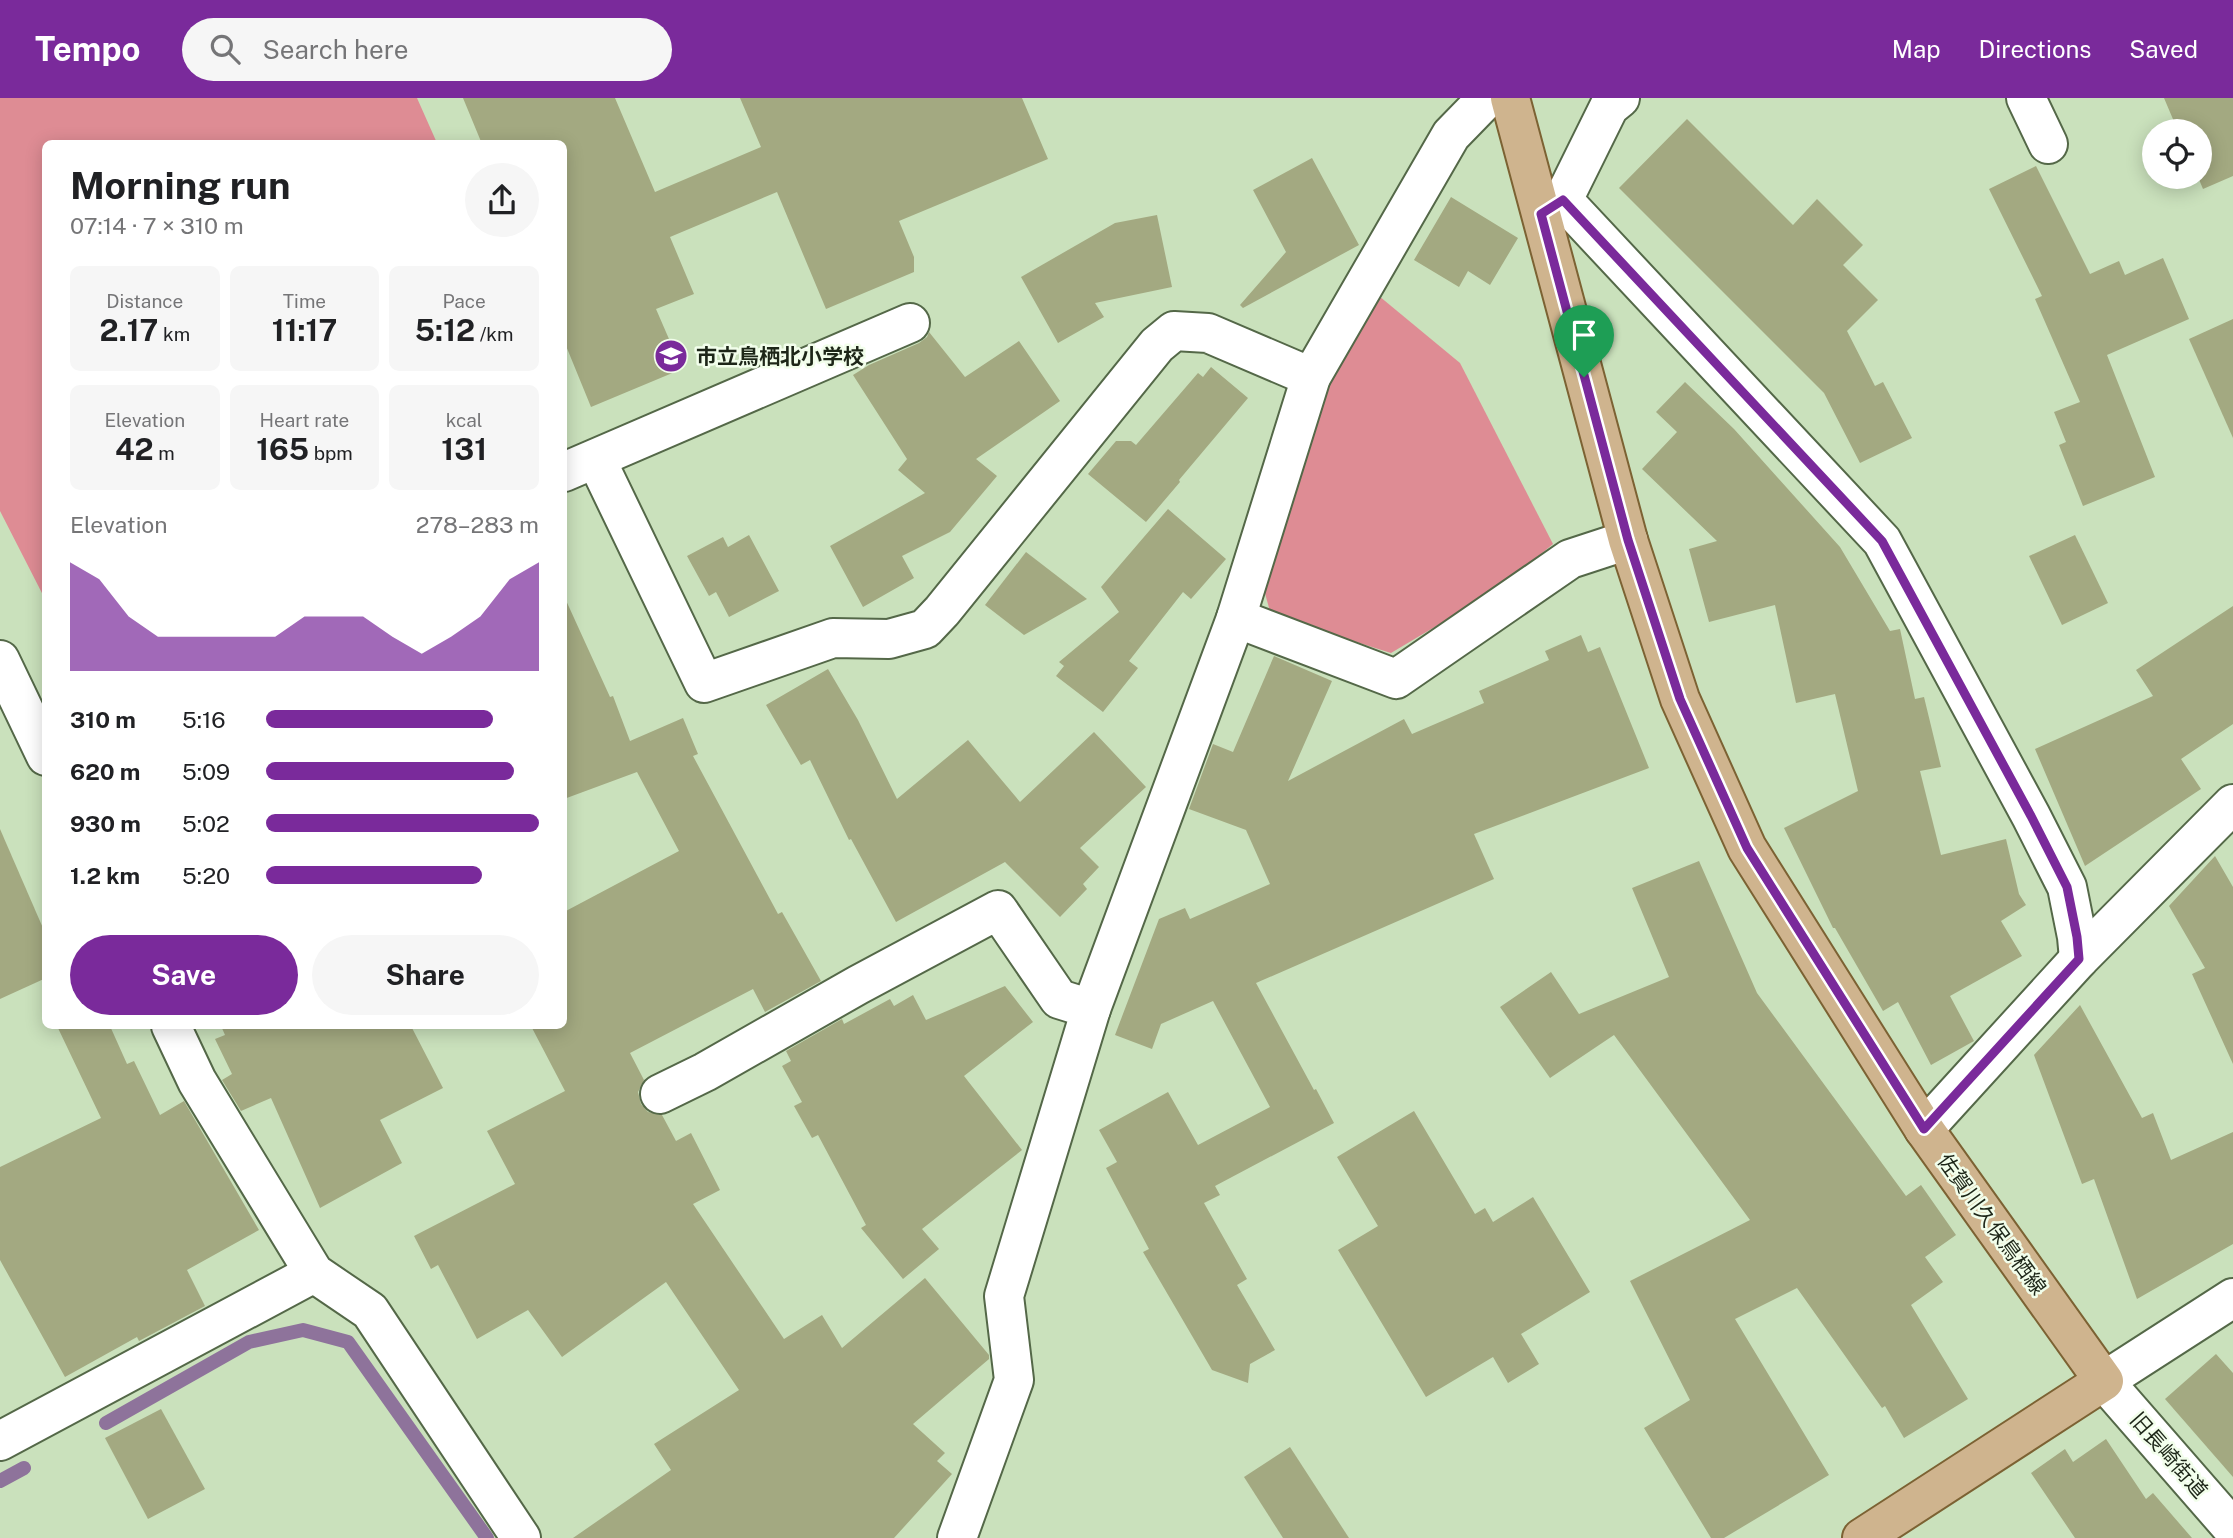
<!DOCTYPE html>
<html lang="en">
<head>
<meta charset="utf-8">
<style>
  :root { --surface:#fff; --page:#f6f6f6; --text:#202124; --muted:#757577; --accent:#7a2a9b }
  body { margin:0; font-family:"Public Sans","Noto Sans JP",sans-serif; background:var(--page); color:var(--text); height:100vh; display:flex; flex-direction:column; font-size:26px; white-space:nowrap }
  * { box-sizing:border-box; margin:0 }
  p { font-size:23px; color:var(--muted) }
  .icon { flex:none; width:38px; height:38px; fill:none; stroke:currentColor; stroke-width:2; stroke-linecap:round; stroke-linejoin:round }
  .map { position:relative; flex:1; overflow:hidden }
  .drawer { position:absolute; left:42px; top:42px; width:525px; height:889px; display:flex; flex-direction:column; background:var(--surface); border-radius:10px; box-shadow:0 4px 18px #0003 }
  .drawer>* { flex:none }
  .tools { position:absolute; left:2142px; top:21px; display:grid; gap:14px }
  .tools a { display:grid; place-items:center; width:70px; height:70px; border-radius:50%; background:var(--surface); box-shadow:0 4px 18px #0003; font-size:35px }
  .pin { position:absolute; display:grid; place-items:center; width:60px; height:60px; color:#fff; margin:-72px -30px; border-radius:50% 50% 50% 0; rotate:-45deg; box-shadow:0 0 7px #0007 }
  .pin .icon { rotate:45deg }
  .round { display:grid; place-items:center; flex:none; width:74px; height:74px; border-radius:37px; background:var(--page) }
  .headline { display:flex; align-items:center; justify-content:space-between; height:119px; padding:0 28px }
  h1 { font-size:38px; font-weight:700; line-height:52px }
  .figures { display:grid; grid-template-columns:repeat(3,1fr); gap:10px; height:119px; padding:7px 28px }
  .figures div { display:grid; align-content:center; border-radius:10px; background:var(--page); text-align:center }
  .figures b { font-size:30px; font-weight:700 }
  .figures small { font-size:19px; font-weight:400 }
  .figures p { font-size:19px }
  .chart { height:196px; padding:14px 28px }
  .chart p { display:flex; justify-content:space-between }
  .chart svg { width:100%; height:126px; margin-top:7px; fill:var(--accent); opacity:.7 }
  .action { display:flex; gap:14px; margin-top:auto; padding:14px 28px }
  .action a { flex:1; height:80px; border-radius:42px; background:var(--accent); color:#fff; font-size:28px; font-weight:700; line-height:80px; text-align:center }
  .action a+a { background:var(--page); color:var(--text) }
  ul { padding:0 28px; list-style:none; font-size:23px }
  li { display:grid; grid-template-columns:112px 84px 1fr; align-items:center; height:52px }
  li i { height:18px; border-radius:9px; background:var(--accent) }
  header { display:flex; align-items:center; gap:42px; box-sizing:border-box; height:98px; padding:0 35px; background:var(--accent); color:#fff }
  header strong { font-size:33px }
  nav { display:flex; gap:38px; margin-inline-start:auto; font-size:24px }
  .search { width:490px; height:63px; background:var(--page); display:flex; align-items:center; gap:18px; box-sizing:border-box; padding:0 24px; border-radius:38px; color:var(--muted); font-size:26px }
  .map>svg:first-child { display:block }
  .green { fill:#de8c94 }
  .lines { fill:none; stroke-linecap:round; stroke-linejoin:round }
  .stream { stroke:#8e739b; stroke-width:14 }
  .building { fill:#a3a981 }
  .minor-casing { stroke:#546848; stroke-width:42 }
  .major-casing { stroke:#7c6233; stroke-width:42 }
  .minor { stroke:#fff; stroke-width:38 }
  .major { stroke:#cfb48e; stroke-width:38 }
  .route-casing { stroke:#fff; stroke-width:14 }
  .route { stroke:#7a2a9b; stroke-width:9 }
  .labels { text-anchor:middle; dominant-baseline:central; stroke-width:5; stroke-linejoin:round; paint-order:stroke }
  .poi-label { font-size:21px; font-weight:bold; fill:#1d2618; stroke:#f2feeb; text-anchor:start }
  .street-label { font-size:21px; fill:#1d2618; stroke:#f2feeb }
</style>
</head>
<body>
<header>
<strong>Tempo</strong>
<div class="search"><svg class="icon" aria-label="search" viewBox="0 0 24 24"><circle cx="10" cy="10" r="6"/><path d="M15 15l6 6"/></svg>Search here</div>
<nav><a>Map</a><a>Directions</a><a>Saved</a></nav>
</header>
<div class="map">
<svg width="2233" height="1440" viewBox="0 0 2233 1440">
  <rect width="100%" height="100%" fill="#cae1bc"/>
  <g class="green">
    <polygon points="0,0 417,0 437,45 46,46 45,501 0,413"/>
    <polygon points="1379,198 1460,265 1553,446 1500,490 1391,555 1271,517 1261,481 1336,263"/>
  </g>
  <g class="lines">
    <g class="stream">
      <polyline points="106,1325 249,1244 303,1232 348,1244 487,1440"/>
      <polyline points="0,1383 24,1370"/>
    </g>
  </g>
  <g class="building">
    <polygon points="463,0 615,0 655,94 761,49 740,0 1022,0 1048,61 899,123 914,159 914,174 826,211 777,94 670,139 694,196 656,211 682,271 591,309 564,243 564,46 482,46"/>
    <polygon points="2164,0 2233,0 2233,78 2203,91 2198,79 2200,79 2200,33 2178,33"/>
    <polygon points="1687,21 1793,127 1817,101 1863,147 1843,167 1878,202 1847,233 1875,288 1883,284 1912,340 1860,365 1824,295 1619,90"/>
    <polygon points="1312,60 1359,147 1243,210 1240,207 1286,154 1253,92"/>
    <polygon points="2036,68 2090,176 2119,163 2125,177 2163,160 2189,221 2107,257 2155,379 2083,408 2059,347 2066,344 2054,314 2080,304 2035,201 2042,198 1989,91"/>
    <polygon points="1451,99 1518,140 1490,187 1468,173 1459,189 1414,162"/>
    <polygon points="1157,117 1172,189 1095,205 1104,219 1058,245 1021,179 1115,125"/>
    <polygon points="2233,221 2233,340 2189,241"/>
    <polygon points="929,234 965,279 1019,243 1060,303 976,361 997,378 950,434 902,458 914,480 863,509 830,448 925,395 898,372 907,361 853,277 869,267 919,245 927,239"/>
    <polygon points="1211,269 1248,300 1179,382 1180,384 1146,424 1088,376 1116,343 1131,343 1136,347 1198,275 1203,279"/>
    <polygon points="1685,284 1734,331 1840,449 1890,533 1900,531 1915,601 1924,599 1941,669 1920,673 1941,757 2006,741 2019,796 2026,807 2001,823 2022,858 1950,898 1974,943 1931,967 1898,904 1883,913 1835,830 1833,830 1784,730 1858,693 1835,596 1796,605 1775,507 1709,524 1689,451 1717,443 1642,371 1677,334 1656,314"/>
    <polygon points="1168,411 1226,461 1191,501 1183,494 1129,563 1138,570 1103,614 1056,578 1064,568 1059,564 1119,514 1101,489"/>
    <polygon points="749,437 779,493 729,519 716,494 709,498 687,458 723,439 728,449"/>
    <polygon points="2075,437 2108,505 2062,527 2029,458"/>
    <polygon points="1026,454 1087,501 1024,537 985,507"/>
    <polygon points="564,498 610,599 613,598 630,643 683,620 698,656 693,658 778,816 782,814 821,883 765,914 753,891 630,955 644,982 638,994 641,1006 648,1014 662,1017 676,1043 691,1035 720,1092 693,1106 784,1241 822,1217 842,1250 925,1180 989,1257 989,1261 913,1326 945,1355 937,1363 952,1376 894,1440 573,1440 671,1372 654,1346 739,1292 666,1184 562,1259 528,1212 477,1241 438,1167 431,1171 414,1138 515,1086 487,1033 565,993 531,928 564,928 564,814 679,753 637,674 564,701"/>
    <polygon points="2233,508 2233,626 2181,661 2201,691 2085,768 2035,651 2153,598 2136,572"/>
    <polygon points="1581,537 1588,554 1600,549 1649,670 1474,736 1494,781 1256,885 1314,992 1316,991 1334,1025 1215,1088 1220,1097 1204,1105 1247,1181 1237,1187 1275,1252 1250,1266 1248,1285 1212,1272 1143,1154 1149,1151 1106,1070 1117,1064 1099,1032 1168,994 1198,1047 1270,1009 1213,903 1161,926 1152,951 1115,937 1159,821 1185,810 1190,821 1270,786 1246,732 1189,711 1213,646 1233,654 1274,558 1332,583 1288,683 1404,621 1412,636 1484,605 1479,593 1549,562 1545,553"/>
    <polygon points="828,571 858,622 897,701 968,642 1020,704 1094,634 1146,689 1080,750 1099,769 1083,786 1087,791 1060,819 1005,764 896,824 851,741 849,742 810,662 801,667 766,607"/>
    <polygon points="0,731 46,837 46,880 0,901"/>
    <polygon points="2215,758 2233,789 2233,966 2192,876 2205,870 2169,808"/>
    <polygon points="1699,763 1757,895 1906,1098 1921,1087 1956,1137 1925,1159 1943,1184 1911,1207 1968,1301 1904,1340 1885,1308 1882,1310 1797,1190 1735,1221 1829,1377 1724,1440 1711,1440 1644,1330 1690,1302 1630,1183 1750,1122 1614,937 1550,980 1500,909 1551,874 1579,916 1669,879 1632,790"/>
    <polygon points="1005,888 1033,924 964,978 1022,1052 922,1131 939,1151 903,1181 861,1130 866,1127 818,1037 812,1040 794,1008 802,1004 782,968 791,963 786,953 842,921 844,926 890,901 894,908 913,897 926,922"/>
    <polygon points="2080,907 2142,1020 2153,1015 2171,1062 2233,1034 2233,1146 2137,1201 2094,1081 2082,1086 2034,957"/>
    <polygon points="57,928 110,928 127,966 134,963 160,1017 184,1003 259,1132 187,1172 205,1208 139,1243 137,1239 65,1279 0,1162 0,1069 101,1020"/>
    <polygon points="221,928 411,928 443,990 380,1022 402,1065 320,1110 271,1000 241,1013 222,982 232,976 215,941 225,937"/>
    <polygon points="1414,1013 1475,1116 1485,1110 1493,1124 1533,1099 1590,1194 1521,1236 1539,1266 1508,1285 1493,1259 1426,1299 1338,1152 1378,1128 1337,1059"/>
    <polygon points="2216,1256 2233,1275 2233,1379 2165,1301"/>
    <polygon points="161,1311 205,1391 148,1421 105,1340"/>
    <polygon points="2106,1341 2146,1401 2153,1395 2192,1440 2075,1440 2031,1375 2065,1351 2073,1364"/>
    <polygon points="1290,1349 1349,1440 1283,1440 1244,1379"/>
  </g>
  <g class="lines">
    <defs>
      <g id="minor">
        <polyline points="2026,0 2048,46"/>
        <polyline points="1563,102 1882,443 2031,718 2067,789 2077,839 2079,861"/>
        <polyline points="1542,115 1563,102 1609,9 1620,0"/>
        <polyline points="596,361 704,585 833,540 889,541 925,531 942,513 1157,247 1174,233 1208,235 1311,279"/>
        <polyline points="564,374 910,225"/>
        <polyline points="1236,520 1396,581 1570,461 1628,442"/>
        <polyline points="0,562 46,658"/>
        <polyline points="171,928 197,983 314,1175 370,1213 521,1440"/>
        <polyline points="660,996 705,974 858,887 998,812 1059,901 1091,911"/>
        <polyline points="1924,1031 2079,861 2233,706"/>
        <polyline points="2233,1200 2104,1283 2233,1431"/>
        <polyline points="0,1343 314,1175"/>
        <polyline points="957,1440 1014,1282 1004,1198 1091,911 1236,520 1311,279 1451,37 1487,0"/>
      </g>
      <polyline id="major" points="1510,0 1628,442 1680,601 1747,750 1924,1031 2104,1283 1862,1440"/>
    </defs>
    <use href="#minor" class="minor-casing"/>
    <use href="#major" class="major-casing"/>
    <use href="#minor" class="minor"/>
    <use href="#major" class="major"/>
  </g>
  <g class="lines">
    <defs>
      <polygon id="route" points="1563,102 1882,443 2031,718 2067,789 2077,839 2079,861 1924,1031 1747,750 1680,601 1628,442 1541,116"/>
    </defs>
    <use href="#route" class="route-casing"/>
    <use href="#route" class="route"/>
  </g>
  <defs>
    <symbol id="school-disc" viewBox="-11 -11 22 22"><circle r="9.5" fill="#7a2a9b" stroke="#f2feeb"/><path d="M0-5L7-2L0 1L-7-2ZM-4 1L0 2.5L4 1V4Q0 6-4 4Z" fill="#fff"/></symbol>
  </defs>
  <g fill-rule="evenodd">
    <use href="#school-disc" x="652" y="239" width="38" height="38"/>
  </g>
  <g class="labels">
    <g class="poi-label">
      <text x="696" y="258">市立鳥栖北小学校</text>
    </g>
    <g class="street-label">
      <text transform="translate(1992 1126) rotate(54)">佐賀川久保鳥栖線</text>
      <text transform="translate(2169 1357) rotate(49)">旧長崎街道</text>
    </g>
  </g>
</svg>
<div class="tools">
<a><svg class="icon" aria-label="locate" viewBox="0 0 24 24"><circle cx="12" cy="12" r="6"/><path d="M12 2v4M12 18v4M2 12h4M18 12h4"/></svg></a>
</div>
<div class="pin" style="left:1584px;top:279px;background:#1e9e55"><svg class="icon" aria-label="arrive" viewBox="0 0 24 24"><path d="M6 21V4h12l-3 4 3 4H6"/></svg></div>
<section class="drawer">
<div class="headline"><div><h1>Morning run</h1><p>07:14 · 7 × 310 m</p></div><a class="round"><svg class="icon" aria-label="share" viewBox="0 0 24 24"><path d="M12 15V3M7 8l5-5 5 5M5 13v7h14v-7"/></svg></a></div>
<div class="figures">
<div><p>Distance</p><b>2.17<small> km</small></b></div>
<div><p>Time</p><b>11:17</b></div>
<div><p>Pace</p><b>5:12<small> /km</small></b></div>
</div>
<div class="figures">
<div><p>Elevation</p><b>42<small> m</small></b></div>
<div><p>Heart rate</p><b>165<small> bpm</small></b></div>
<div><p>kcal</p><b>131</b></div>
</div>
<div class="chart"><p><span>Elevation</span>278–283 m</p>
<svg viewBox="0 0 160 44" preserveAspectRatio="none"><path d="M0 44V6L10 12L20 25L30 32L40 32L50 32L60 32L70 32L80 25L90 25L100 25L110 32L120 38L130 32L140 25L150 12L160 6V44z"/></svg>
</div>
<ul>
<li><b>310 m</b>5:16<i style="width:83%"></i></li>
<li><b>620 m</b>5:09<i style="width:91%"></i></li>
<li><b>930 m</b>5:02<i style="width:100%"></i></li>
<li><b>1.2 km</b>5:20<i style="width:79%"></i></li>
</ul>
<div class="action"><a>Save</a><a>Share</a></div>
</section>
</div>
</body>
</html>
